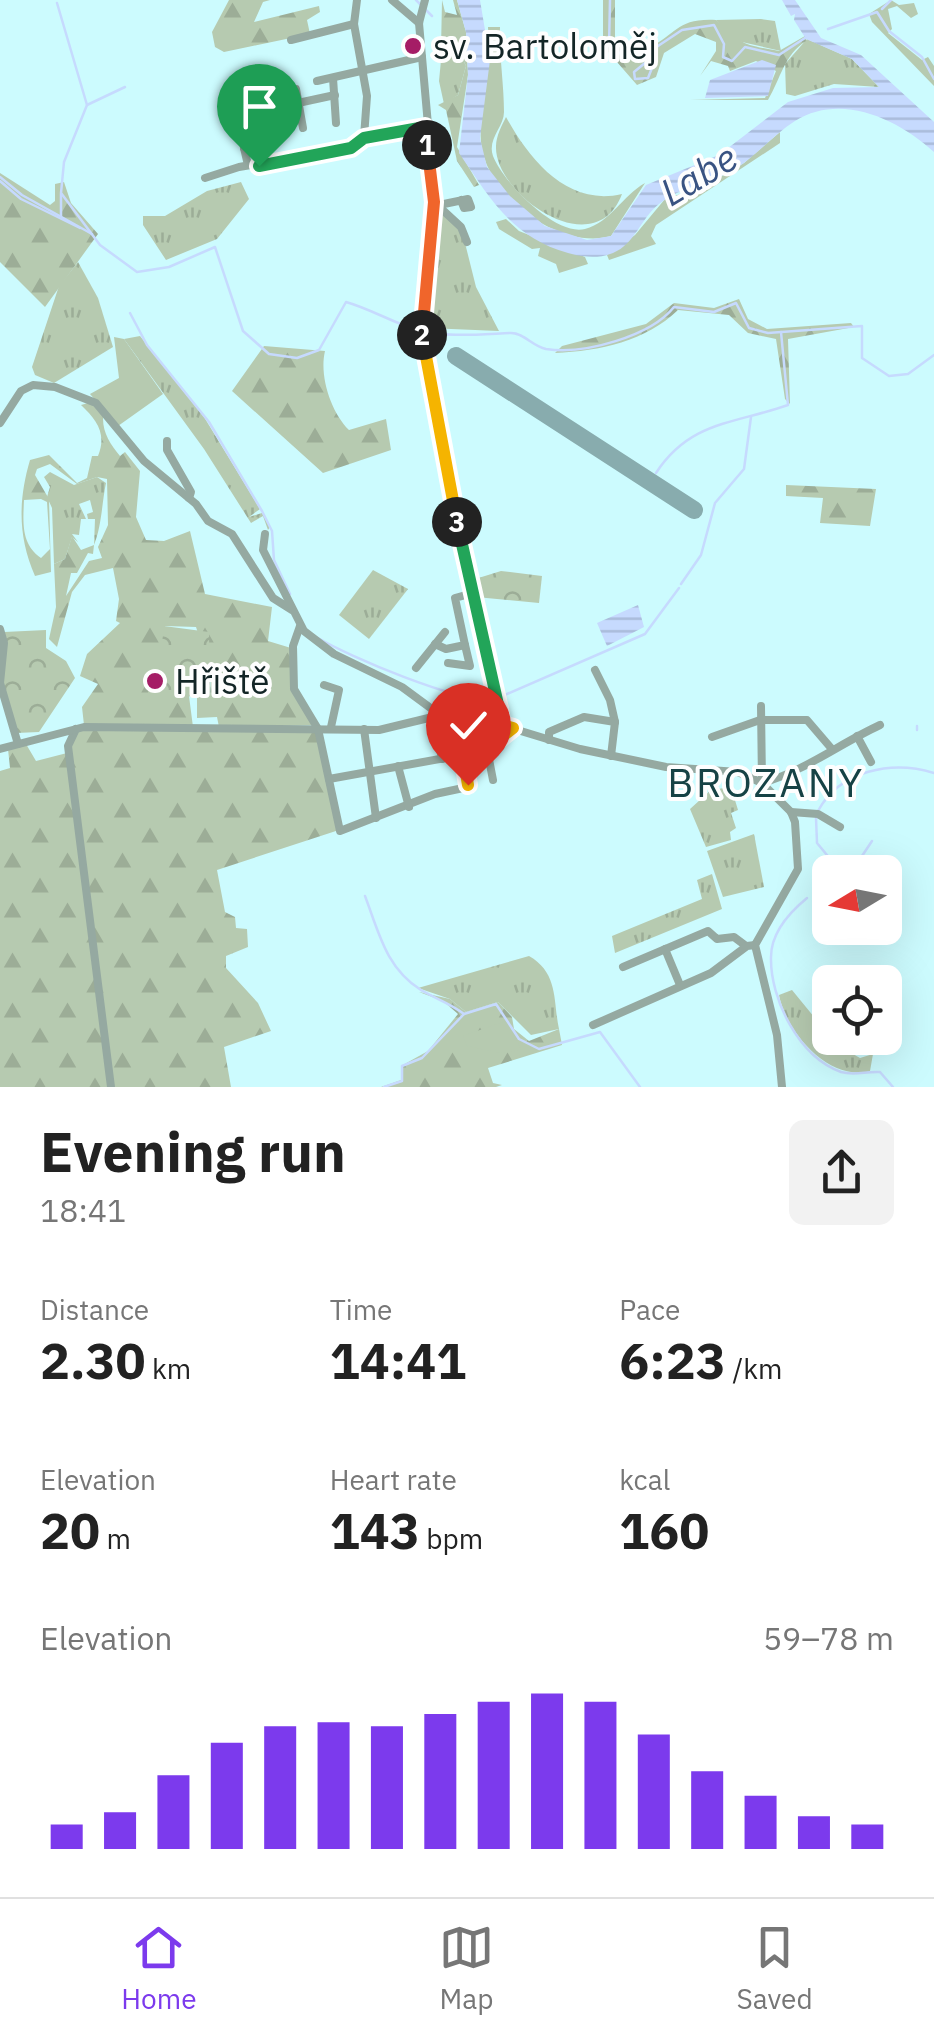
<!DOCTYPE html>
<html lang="en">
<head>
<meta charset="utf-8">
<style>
  :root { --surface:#fff; --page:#f2f2f2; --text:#222; --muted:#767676; --line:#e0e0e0; --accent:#7c3aed }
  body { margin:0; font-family:"IBM Plex Sans",sans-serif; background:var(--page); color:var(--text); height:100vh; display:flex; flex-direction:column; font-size:38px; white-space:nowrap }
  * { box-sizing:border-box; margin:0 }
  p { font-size:32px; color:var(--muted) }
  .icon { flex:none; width:55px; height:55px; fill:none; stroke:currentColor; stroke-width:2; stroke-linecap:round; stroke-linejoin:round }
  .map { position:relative; height:1087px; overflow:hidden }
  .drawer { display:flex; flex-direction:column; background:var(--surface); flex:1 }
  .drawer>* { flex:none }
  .needle { width:65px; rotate:260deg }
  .tools { position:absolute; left:812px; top:855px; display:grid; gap:20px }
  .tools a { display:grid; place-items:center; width:90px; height:90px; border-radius:15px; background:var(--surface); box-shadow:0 10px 40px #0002; font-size:50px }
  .pin { position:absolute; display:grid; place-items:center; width:85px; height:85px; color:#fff; margin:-102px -42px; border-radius:50% 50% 50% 0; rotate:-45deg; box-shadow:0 0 10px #0007 }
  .pin .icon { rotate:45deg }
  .km { position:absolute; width:50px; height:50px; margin:-25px; border-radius:50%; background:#222; color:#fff; font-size:28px; line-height:50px; text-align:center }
  .round { display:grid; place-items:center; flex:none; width:105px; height:105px; border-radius:15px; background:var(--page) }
  .head { display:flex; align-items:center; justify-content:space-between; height:170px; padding:0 40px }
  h1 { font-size:55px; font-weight:700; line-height:75px }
  .metrics { display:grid; grid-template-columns:repeat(3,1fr); gap:15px; height:170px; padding:10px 40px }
  .metrics div { display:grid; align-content:center }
  .metrics b { font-size:50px; font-weight:700 }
  .metrics small { font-size:28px; font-weight:400 }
  .metrics p { font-size:28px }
  .chart { height:280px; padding:20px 40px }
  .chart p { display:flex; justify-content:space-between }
  .chart svg { width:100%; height:180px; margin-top:10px; stroke:var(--accent); stroke-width:6 }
  .tabs { display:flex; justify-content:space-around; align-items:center; height:140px; border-top:2px solid var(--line); background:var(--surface); font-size:28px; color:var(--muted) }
  .tabs a { display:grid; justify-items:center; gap:5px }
  .tabs .selected { color:var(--accent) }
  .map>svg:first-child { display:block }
  .grass { fill:url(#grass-tufts) }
  .forest { fill:url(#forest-firs); fill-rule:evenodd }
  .park { fill:url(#park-crowns) }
  .garden { fill:#b6cab0 }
  .water { fill:url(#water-rules) }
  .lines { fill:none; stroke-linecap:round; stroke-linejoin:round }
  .stream { stroke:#c6dafe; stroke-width:2.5 }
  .runway { stroke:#88acae; stroke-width:18 }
  .minor { stroke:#95a9a1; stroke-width:8 }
  .split-1-casing { stroke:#fff; stroke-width:20 }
  .split-2-casing { stroke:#fff; stroke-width:20 }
  .split-3-casing { stroke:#fff; stroke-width:20 }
  .split-4-casing { stroke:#fff; stroke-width:20 }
  .split-5-casing { stroke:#fff; stroke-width:20 }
  .split-1 { stroke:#22a559; stroke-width:12 }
  .split-2 { stroke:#f0652b; stroke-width:12 }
  .split-3 { stroke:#f5b400; stroke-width:12 }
  .split-4 { stroke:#22a559; stroke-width:12 }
  .split-5 { stroke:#f5b400; stroke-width:12 }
  .poi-dot { fill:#a51d66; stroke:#fefefe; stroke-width:4 }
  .labels { text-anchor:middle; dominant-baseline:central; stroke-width:8; stroke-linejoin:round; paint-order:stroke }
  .poi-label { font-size:35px; fill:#132526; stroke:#fefefe; text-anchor:start }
  .water-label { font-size:38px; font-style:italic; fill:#395382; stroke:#fefefe }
  .quarter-label { font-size:40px; letter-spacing:2.5px; fill:#164245; stroke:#fefefe }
</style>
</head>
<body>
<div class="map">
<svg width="934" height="1087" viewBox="0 0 934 1087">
  <defs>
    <pattern id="grass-tufts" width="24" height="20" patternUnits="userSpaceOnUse" patternTransform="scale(2.5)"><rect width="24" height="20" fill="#b6cab0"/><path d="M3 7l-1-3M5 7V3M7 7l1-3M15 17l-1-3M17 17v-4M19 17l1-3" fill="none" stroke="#9cad97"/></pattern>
    <pattern id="forest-firs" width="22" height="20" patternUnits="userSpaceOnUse" patternTransform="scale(2.5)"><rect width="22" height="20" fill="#b6cab0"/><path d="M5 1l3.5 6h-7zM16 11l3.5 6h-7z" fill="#9cad97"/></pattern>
    <pattern id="park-crowns" width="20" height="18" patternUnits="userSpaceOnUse" patternTransform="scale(2.5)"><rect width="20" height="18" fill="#b6cab0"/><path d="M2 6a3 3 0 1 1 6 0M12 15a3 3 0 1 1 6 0" fill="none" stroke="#9cad97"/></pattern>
    <pattern id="water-rules" width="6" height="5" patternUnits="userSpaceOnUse" patternTransform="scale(2.5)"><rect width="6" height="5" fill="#c6dafe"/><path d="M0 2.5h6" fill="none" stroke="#a9bbda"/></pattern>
  </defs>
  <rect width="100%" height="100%" fill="#ccfbfe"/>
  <g class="grass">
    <polygon points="761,19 775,21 781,51 733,40 716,20"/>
    <polygon points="807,39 852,59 879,87 834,84 795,96 786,94 785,64"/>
    <polygon points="442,50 461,55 466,66 458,95 444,104 439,81"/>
    <path d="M 506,117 C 529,159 567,207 622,194 C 595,266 494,194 496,146 C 496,136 502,125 506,117 Z"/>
    <polygon points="241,182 249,199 217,239 166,260 143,225 143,216 165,216 207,191"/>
    <polygon points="438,210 462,231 476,287 499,331 427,328"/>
    <polygon points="78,262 98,298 113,347 54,383 35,375 32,367 59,286"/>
    <polygon points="140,336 204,417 260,509 249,517 262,513 270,527 268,530 263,516 251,523 204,449 124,339"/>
    <path d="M 50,472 L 74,485 L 97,477 L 106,483 C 102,501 102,525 94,545 L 95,519 L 88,519 L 87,514 L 93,512 L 90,500 L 79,504 L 86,519 L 81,519 L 79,535 L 72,534 L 78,542 L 72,537 L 65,559 L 54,564 L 52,508 L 47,497 L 50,487 L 44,477 Z"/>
    <polygon points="373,570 408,589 369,639 339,615"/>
    <polygon points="731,787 738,810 731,813 736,828 730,832 731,840 706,847 690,809 711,790"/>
    <polygon points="754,834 764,887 723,897 707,851"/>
    <polygon points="712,874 722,909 615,953 612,936 702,899 697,880"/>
    <path d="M 529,956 C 559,973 553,1002 559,1029 L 531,1035 L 498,1002 L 466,1012 L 450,999 L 418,988 Z"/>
    <path d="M 792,990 L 837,1045 L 860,1058 L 873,1054 L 870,1071 C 829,1082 786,1032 779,995 Z"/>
  </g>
  <g class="forest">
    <polygon points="229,0 270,0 263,2 254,22 319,6 320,12 307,20 310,34 224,52 215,47 212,32"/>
    <polygon points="442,0 445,12 457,15 453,0 457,0 466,32 468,75 457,147 479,185 474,187 457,161 446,110 438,105 458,95 466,66 461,55 441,49"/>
    <path d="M 603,0 L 615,0 L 615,42 L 622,50 C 629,49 641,50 648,48 C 678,34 676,18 716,20 C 744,45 740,44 779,51 L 805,36 L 806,41 C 784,55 781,78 768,100 L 690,100 L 765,98 L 776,71 L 756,61 L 730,71 L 728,66 L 711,61 L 700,76 L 716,51 L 716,42 L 695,34 L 664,53 L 656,77 L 637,85 L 603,46 Z"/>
    <polygon points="0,173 50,205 55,201 55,184 64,182 71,203 98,234 45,307 0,262"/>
    <path d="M 739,299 L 748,319 L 767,329 L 851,323 L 854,327 L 788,339 L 790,404 L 785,399 L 776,339 L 748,333 L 729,315 L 678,310 C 646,341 600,351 555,353 L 562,346 L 646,324 L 674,303 L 714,308 Z"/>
    <path d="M 264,346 L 325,351 C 319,376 331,412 349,430 L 386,419 L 391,450 L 323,473 L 232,391 Z"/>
    <path d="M 88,403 L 104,411 C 100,428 109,443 120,456 L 125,452 L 140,471 L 136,517 L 146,540 L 164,541 L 190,531 L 205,594 L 272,607 L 268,641 L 291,648 L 294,696 L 314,725 L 219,727 L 217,717 L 197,718 L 197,696 L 210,696 L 211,673 L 196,627 L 165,626 L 163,652 L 149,677 L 189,696 L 193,727 L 84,725 L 82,707 L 98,684 L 80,676 L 87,654 L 120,623 L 116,621 L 119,599 L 113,568 L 85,575 L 72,592 L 57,647 L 49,639 L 56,607 L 54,564 L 65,559 L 72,536 L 81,550 L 94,545 L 93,554 L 88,553 L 77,573 L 71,573 L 66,596 L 89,561 L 102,558 L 98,547 L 108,525 L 107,479 L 97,477 L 77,484 L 50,464 L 37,469 L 35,475 L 49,499 L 51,572 L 35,576 C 18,537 18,501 30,460 L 49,455 L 77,483 L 87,478 L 92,456 L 98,456 C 107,434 97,420 81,405 ZM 41,499 L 47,502 L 50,549 L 41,558 C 21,544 23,523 24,500 Z"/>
    <polygon points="786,485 876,489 870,526 820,523 823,498 786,496"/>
    <polygon points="316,728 339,830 217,870 225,912 235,917 236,928 247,929 248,947 226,956 226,968 258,1003 271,1031 224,1047 231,1087 113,1087 70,753 75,735 83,729"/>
    <polygon points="26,744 36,761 67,753 108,1087 0,1087 0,771 10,768 8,749"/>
    <polygon points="419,992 450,999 466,1012 498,1002 512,1017 514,1029 529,1041 559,1029 562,1045 488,1068 493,1083 502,1085 496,1087 381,1087 401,1080 401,1066 428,1051 458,1014 443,1001"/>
  </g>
  <g class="park">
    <polygon points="501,571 542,576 539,603 476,597 472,580"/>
    <path d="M 164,626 L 209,632 L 210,697 L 148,695 C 149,670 163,652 164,626 Z"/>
    <polygon points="46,630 46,648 66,661 75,678 39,732 16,733 2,682 4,632"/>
  </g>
  <g class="garden">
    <polygon points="891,0 899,5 914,3 918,14 911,18 897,6 888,9 892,29 888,33 922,60 928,57 934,66 934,86 872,22 869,14"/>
    <path d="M 488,27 L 500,27 C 499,55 504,84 504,112 C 504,127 487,139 493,156 C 503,182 556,237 585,229 C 611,222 622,196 645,183 L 611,236 C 560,251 485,195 481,142 C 478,105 491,66 488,27 Z"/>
    <polygon points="780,132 780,143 656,225 651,236 656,244 609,260 607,255 635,235 665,199 703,187 744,163"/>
    <polygon points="506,219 519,231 585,257 588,264 559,273 556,264 538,256 540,248 532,249 499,229 496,222"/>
    <polygon points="114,337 124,339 163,394 118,426 90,394 119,378"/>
    <polygon points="508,1020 521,1050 501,1053 467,1046 463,1036"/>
  </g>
  <g class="water">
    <path d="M 457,0 L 480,0 L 490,60 L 480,138 L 487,167 L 510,196 L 545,226 L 587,240 L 611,236 L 646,185 L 719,155 L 788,102 L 833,88 L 879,87 L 852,59 L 806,39 L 794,20 L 795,14 L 791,16 L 782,0 L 795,0 L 821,38 L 861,55 L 934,122 L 934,152 C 898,119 841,92 795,121 C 773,135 756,156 735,169 C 711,183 680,187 659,204 C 641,218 635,244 613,253 C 599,259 582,257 568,253 C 511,237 490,198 459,153 L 468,75 L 466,32 Z"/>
    <polygon points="762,60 776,65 768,96 705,98 710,80"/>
    <polygon points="638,605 644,627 607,646 597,623"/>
  </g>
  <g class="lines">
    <g class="stream">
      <polyline points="416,0 432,16"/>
      <polyline points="610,0 609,46 624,56 640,54 653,66 655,48 682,30 714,25 724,44 723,57 732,61 745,47 779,55 805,38"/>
      <path d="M 57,3 L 87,105 L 64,162 L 61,193 L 100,245 L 137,272 L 169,267 L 215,247 L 243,331 L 269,354 L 297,358 L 319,350 L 346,302 C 371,309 393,323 418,330 C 444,338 484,334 511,333 C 524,333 532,346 546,349 C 584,355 651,336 674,307 L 714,312 L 736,303 L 749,328 L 768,333 L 862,326 L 862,358 L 889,376 L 908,374 L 934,355"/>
      <polyline points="882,9 891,0"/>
      <polyline points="828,29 877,12 889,31 922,57 934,79"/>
      <polyline points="438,38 442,49 466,52"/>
      <polyline points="645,63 634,72 635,79 648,78 652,68"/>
      <polyline points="87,105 125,87"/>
      <polyline points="0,177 22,195 92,234"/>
      <polyline points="0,181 21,199 80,228"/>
      <polyline points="61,216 61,194"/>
      <polyline points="130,313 147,345 209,422 262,511 272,531 274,560 290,594"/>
      <path d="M 656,473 C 690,421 734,424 788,405 L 781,332"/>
      <polyline points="681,584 701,555 715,503 744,469 751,417"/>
      <path d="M 318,638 C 348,656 460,704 493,699"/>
      <polyline points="500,697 645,634 679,588"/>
      <polyline points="917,726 917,730"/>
      <path d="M 818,811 C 840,770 892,760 934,773"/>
      <polyline points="816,818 817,843 841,872"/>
      <polyline points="862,856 872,841"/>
      <path d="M 365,896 C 379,933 386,968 421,990 C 436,999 450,1003 464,1014"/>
      <path d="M 807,898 C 790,912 771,933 771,957 C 770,999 799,1057 841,1072 C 855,1076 866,1071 880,1072 L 893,1087"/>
      <polyline points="384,1087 402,1081 402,1066 422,1058 464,1014 496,1004 519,1039 539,1049 600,1032 640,1087"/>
    </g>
    <polyline class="runway" points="456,356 694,510"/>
    <g class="minor">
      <polyline points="357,0 354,24 367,96 364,137"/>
      <polyline points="392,0 419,23"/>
      <polyline points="425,0 419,23 434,193 422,344 502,725"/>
      <polyline points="291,40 354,24"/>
      <polyline points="333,78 336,123"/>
      <polyline points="317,81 422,57"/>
      <polyline points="296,89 303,128"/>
      <polyline points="238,101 244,148"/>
      <polyline points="265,103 270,141"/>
      <polyline points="298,103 335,95"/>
      <polyline points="248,165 244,148 275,139"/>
      <polyline points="205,178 239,167 351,148 364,137 427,127"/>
      <polyline points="434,202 461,227 467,242"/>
      <polyline points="439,205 468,199 471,207 464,208 461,200"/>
      <polyline points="0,423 21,391 33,385 55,387 96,403 144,461 196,504 208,521 232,534 273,598 292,610"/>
      <polyline points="167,441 167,450 191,492 189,498"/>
      <polyline points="265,534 263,550 304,631 334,654 402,687 440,715"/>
      <polyline points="300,626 293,646 294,689 318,729 340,831 435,794 468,787 463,755"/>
      <polyline points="0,629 4,643 0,683 18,744"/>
      <polyline points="435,644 446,649 465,645 455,598 473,593"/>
      <polyline points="448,663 470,666 465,645"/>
      <polyline points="416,668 445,632"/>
      <polyline points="595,670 610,700 615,722"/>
      <polyline points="324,685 339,690 331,727"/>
      <polyline points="761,706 762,783"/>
      <polyline points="433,717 442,759"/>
      <polyline points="76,729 68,746 111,1087"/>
      <polyline points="364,729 376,818"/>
      <polyline points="857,736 871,762"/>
      <polyline points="712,737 760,720 807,720 831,748"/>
      <polyline points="549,740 549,732 584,717 615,722 611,756"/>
      <polyline points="0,749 84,727 379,730 445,714 488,721 580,749 666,767 738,772 762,783 791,812 795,822 798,869 755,945 777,1035 782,1087"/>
      <polyline points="487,749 493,780"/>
      <polyline points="398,766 409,807"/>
      <polyline points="329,779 484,751 513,728"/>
      <path d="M 762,783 C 805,771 839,744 880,725"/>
      <polyline points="791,812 818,814 840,827"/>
      <polyline points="665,949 680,985"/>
      <polyline points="623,967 708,931 717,939 734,937 746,946"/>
      <polyline points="593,1025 711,973 747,946 755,945"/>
    </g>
  </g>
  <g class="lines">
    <defs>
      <polyline id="split-1" points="259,166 351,148 364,138 425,127 427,145"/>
      <polyline id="split-2" points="422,335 434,202 427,145"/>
      <polyline id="split-3" points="422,335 457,522"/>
      <polyline id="split-4" points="457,522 499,709"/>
      <polyline id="split-5" points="468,785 463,755 484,751 513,728 502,725 499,709"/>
    </defs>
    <use href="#split-1" class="split-1-casing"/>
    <use href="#split-2" class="split-2-casing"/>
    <use href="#split-3" class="split-3-casing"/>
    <use href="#split-4" class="split-4-casing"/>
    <use href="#split-5" class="split-5-casing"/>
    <use href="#split-1" class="split-1"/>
    <use href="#split-2" class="split-2"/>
    <use href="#split-3" class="split-3"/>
    <use href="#split-4" class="split-4"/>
    <use href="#split-5" class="split-5"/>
  </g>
  <g class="poi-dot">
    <circle cx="413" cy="46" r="10"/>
    <circle cx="155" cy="681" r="10"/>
  </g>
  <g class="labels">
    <g class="poi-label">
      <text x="433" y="46">sv. Bartoloměj</text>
      <text x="175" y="681">Hřiště</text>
    </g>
    <g class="water-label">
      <text transform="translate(698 174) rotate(-31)">Labe</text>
    </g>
    <g class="quarter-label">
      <text x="766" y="782">BROZANY</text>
    </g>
  </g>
</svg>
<div class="tools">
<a><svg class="needle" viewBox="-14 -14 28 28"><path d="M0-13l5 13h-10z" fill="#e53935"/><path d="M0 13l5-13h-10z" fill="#767676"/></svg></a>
<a><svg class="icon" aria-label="locate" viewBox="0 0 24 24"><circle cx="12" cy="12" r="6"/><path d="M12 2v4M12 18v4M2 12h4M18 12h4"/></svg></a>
</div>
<div class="pin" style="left:259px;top:166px;background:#1e9e55"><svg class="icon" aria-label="arrive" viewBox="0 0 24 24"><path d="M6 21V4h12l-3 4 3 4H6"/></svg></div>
<div class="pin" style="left:468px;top:785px;background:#d93025"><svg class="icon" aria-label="check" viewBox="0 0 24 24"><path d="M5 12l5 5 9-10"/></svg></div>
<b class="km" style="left:427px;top:145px">1</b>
<b class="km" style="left:422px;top:335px">2</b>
<b class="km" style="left:457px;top:522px">3</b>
</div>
<section class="drawer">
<div class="head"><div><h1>Evening run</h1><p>18:41</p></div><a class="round"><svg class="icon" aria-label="share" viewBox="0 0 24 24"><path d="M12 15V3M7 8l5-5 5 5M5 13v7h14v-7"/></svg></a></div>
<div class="metrics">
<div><p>Distance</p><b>2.30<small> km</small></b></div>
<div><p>Time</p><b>14:41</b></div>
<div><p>Pace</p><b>6:23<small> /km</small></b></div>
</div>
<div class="metrics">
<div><p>Elevation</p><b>20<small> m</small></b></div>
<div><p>Heart rate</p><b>143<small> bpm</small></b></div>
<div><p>kcal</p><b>160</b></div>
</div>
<div class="chart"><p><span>Elevation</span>59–78 m</p>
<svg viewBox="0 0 160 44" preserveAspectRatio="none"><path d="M5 44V38M15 44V35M25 44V26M35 44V18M45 44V14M55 44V13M65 44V14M75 44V11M85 44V8M95 44V6M105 44V8M115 44V16M125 44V25M135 44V31M145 44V36M155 44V38"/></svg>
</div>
</section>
<nav class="tabs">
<a class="selected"><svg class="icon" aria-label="home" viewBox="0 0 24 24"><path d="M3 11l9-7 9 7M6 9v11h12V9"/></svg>Home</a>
<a><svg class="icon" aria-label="map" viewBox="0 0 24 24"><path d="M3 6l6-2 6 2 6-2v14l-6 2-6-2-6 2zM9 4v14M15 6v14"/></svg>Map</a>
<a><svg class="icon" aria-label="saved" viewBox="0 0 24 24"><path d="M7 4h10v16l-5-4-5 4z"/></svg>Saved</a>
</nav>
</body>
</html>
